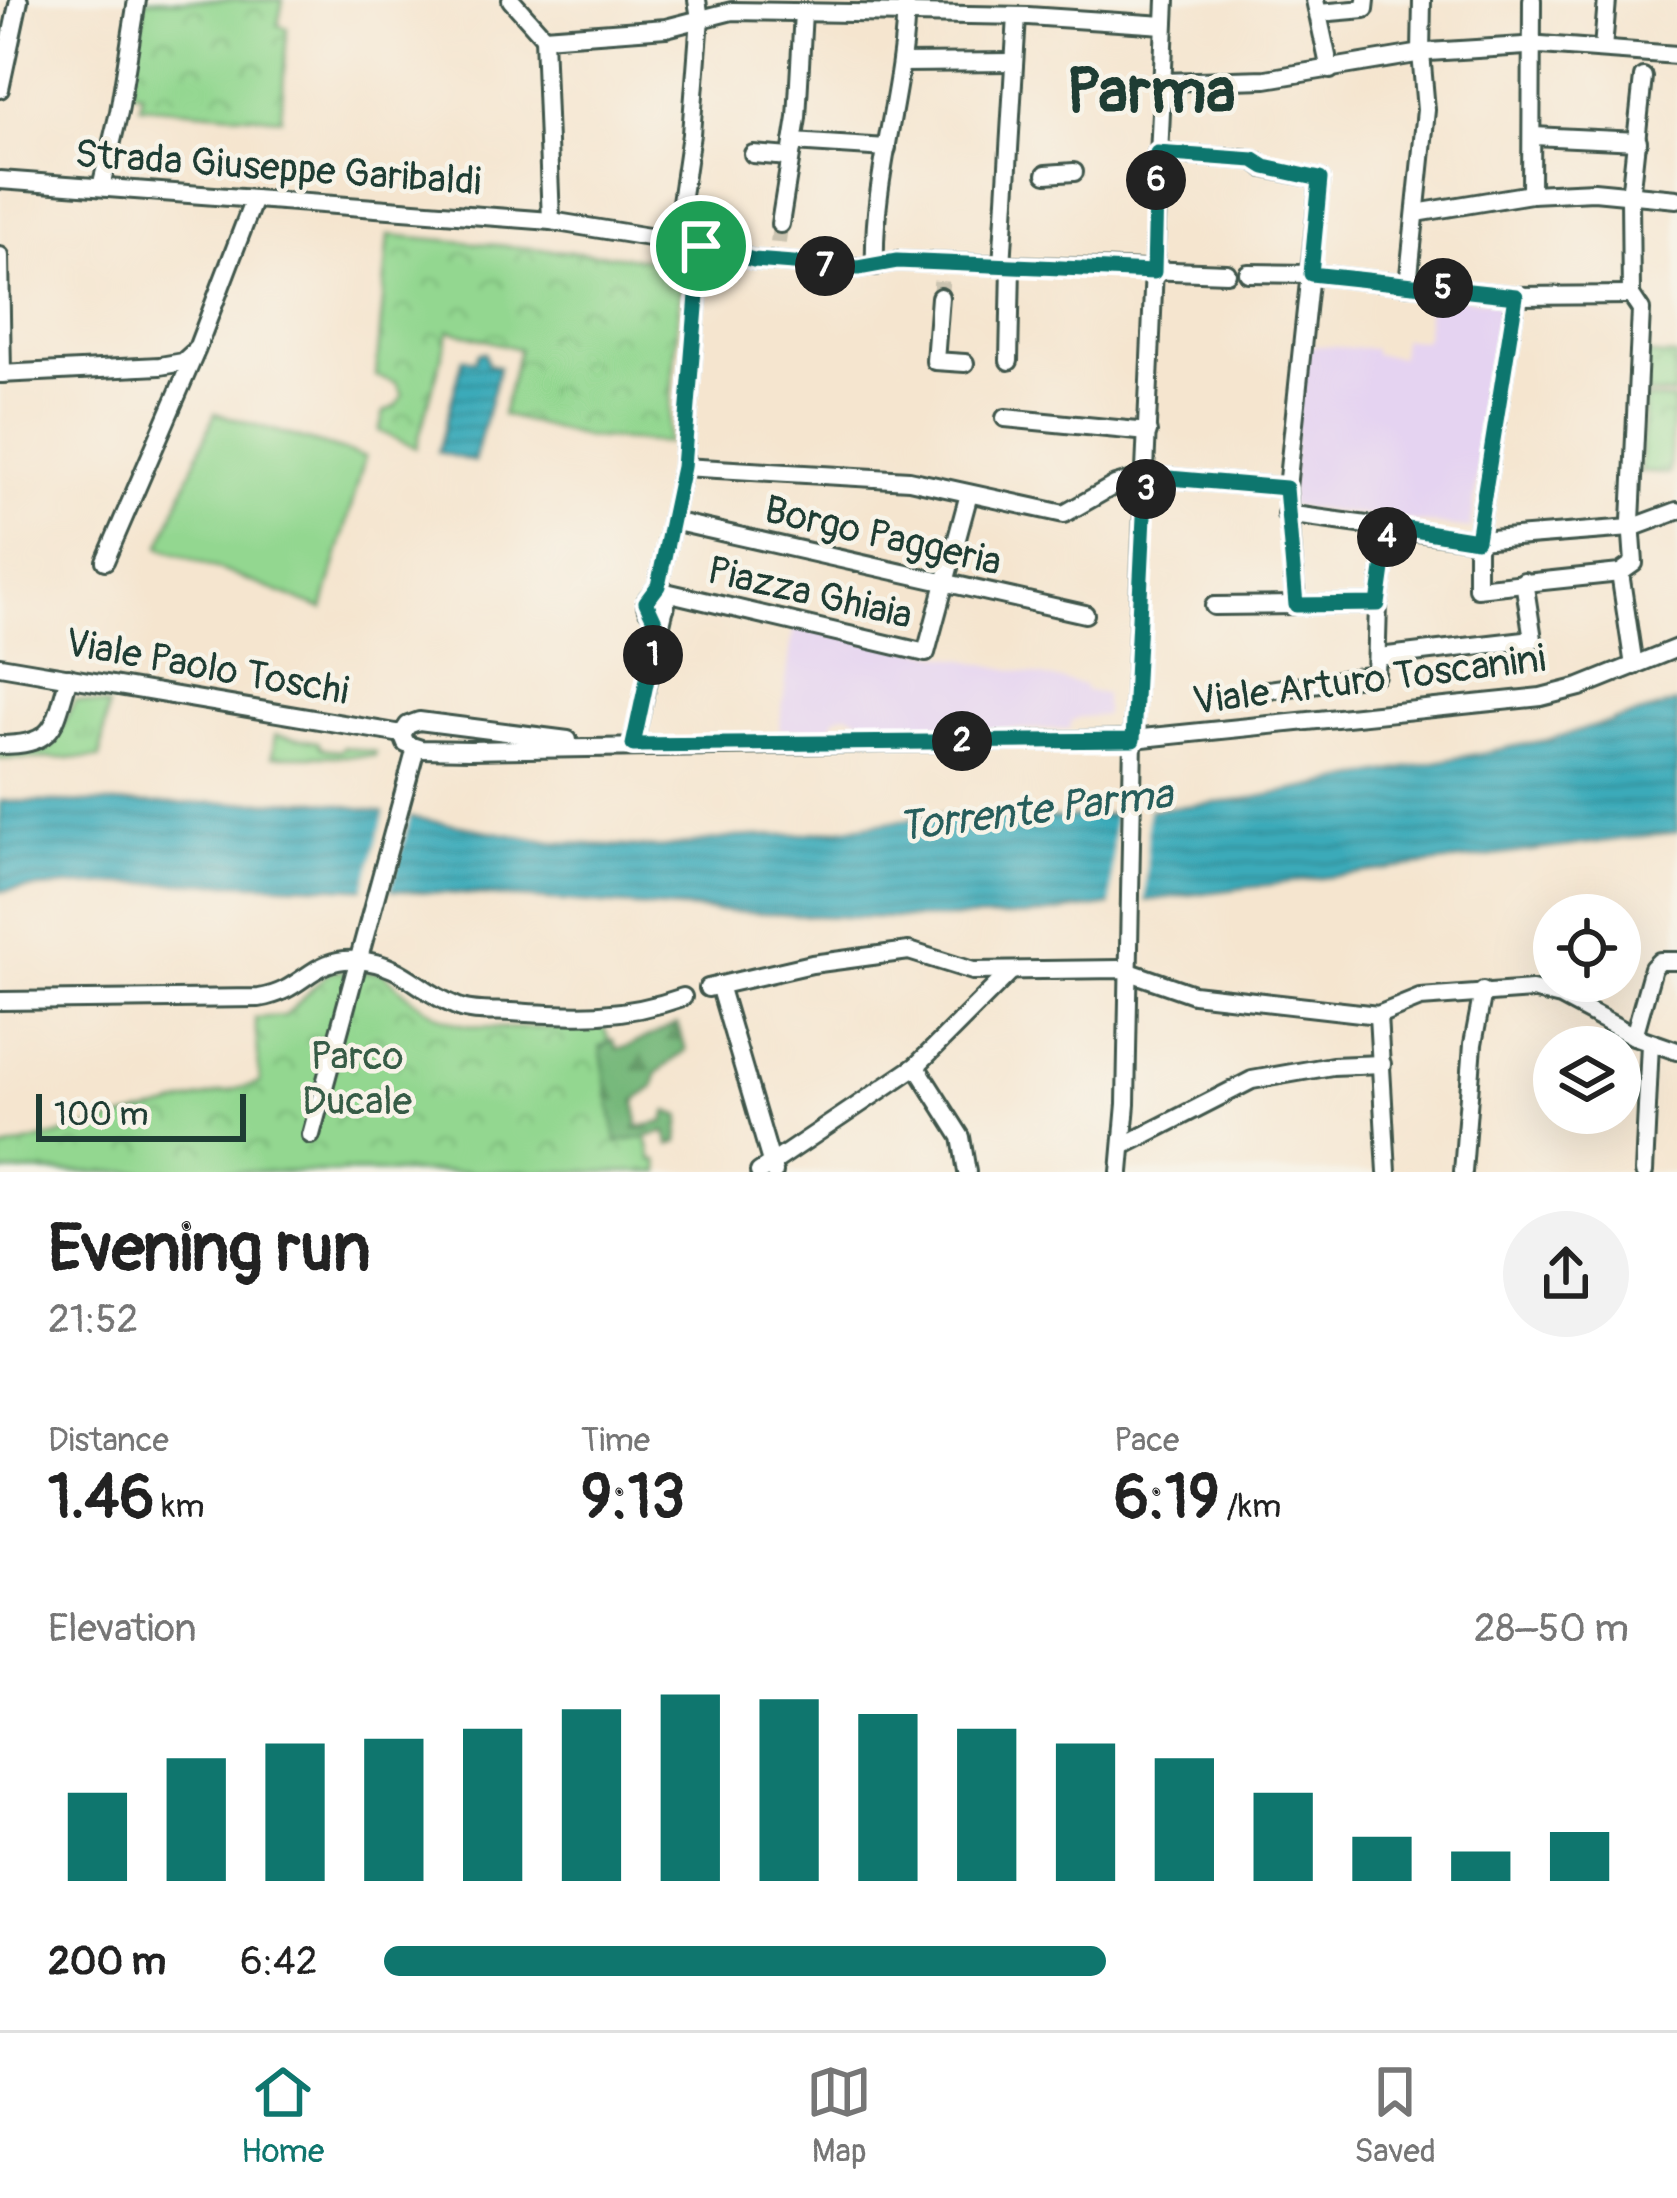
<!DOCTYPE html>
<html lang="en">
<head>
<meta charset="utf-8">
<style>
  :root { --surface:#fff; --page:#f2f2f2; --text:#222; --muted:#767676; --line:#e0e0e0; --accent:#0f766e }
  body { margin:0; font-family:Pangolin,sans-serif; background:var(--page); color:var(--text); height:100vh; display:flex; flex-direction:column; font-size:45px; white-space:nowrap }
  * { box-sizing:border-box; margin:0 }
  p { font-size:39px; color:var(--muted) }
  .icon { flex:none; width:66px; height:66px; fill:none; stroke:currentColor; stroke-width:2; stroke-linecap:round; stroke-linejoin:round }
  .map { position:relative; height:1172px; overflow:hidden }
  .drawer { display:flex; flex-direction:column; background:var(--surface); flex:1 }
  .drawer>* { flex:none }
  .tools { position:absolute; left:1533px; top:894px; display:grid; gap:24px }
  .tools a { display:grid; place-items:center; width:108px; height:108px; border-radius:50%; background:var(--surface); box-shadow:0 12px 48px #0002; font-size:60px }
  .scale { position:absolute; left:36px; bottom:30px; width:210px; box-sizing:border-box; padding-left:12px; border:6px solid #1f3d34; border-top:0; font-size:33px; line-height:42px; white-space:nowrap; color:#1f3d34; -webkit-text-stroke:9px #f7f3e8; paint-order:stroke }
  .pin { position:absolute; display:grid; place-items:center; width:102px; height:102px; color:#fff; margin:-51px; border:6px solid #fff; border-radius:50%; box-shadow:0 3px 12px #0007 }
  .km { position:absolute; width:60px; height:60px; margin:-30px; border-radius:50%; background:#222; color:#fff; font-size:33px; line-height:60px; text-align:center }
  .round { display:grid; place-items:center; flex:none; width:126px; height:126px; border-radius:63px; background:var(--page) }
  .summary { display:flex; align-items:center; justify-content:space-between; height:204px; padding:0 48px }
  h1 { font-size:66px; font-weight:800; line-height:90px }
  .stats { display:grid; grid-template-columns:repeat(3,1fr); gap:18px; height:204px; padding:12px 48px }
  .stats div { display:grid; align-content:center }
  .stats b { font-size:60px; font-weight:800 }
  .stats small { font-size:33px; font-weight:400 }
  .stats p { font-size:33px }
  .chart { height:336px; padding:24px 48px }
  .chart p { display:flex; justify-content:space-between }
  .chart svg { width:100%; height:216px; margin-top:12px; stroke:var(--accent); stroke-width:6 }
  ul { padding:0 48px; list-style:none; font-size:39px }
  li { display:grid; grid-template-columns:192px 144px 1fr; align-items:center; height:90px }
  li i { height:30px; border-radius:15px; background:var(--accent) }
  .menu { display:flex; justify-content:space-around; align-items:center; height:168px; border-top:3px solid var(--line); background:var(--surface); font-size:33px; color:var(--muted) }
  .menu a { display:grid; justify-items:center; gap:6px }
  .menu .current { color:var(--accent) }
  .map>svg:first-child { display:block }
  .built { fill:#e5d3f1 }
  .grass { fill:url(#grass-tufts); stroke:#598a62; stroke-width:3 }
  .forest { fill:url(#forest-firs); stroke:#4a7a57; stroke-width:3 }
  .park { fill:url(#park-crowns); stroke:#598a62; stroke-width:3 }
  .garden { fill:#93d790; stroke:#598a62; stroke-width:3 }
  .water { fill:url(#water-rules); stroke:#2d7476; stroke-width:3 }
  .pier { fill:#f5e5cf }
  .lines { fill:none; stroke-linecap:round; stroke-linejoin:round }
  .minor-tunnel { stroke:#cac3b0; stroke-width:16; stroke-dasharray:16 8; stroke-linecap:butt }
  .minor-casing { stroke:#3f564b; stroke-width:22 }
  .minor { stroke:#fff; stroke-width:16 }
  .route-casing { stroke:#fff; stroke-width:24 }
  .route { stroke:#0f766e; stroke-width:15 }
  .labels { text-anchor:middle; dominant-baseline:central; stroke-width:9; stroke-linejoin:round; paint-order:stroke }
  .street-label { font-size:39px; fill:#1f3d34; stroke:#f7f3e8 }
  .park-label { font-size:39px; fill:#365c46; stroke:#f7f3e8 }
  .water-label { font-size:42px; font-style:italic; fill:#275e5c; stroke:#f7f3e8 }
  .town-label { font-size:63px; font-weight:bold; fill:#1f3d34; stroke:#f7f3e8 }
</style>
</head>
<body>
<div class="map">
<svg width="1677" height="1172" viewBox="0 0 1677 1172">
  <defs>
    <pattern id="grass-tufts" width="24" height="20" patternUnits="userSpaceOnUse" patternTransform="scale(3)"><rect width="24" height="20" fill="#93d790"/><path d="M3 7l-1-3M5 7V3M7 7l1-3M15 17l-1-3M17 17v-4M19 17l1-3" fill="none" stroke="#7eb97d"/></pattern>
    <pattern id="forest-firs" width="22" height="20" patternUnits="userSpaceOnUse" patternTransform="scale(3)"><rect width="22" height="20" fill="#76b87a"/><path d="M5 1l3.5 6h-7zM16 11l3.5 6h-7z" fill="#609765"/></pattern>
    <pattern id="park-crowns" width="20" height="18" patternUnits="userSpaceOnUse" patternTransform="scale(3)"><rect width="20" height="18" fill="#93d790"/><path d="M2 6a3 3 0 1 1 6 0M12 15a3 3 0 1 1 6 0" fill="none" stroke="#7eb97d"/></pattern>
    <pattern id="water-rules" width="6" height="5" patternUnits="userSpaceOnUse" patternTransform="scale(3)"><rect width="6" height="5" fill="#3baab9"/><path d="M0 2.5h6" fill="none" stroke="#318c97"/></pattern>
  </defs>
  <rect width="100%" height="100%" fill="#f7f3e8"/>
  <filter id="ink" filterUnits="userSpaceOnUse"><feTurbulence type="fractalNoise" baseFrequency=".00833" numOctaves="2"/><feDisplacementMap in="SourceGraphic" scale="24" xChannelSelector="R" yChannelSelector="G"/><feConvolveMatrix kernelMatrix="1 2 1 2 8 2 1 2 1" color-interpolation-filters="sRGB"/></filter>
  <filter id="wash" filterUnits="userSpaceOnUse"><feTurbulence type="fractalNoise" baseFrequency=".004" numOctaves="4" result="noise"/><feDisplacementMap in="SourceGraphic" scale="48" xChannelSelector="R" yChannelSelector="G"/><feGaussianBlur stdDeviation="2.7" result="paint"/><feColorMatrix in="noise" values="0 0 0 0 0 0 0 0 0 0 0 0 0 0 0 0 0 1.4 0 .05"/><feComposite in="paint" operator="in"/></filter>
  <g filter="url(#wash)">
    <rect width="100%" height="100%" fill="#f5e5cf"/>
    <g class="built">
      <polygon points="1424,292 1499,303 1471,529 1289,506 1302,345 1374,349 1374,354 1400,357 1402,339 1425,340 1428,310 1423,308"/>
      <polygon points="794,624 1084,685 1085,691 1105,694 1105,715 1078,718 1071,721 1070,729 863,730 859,719 847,713 836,717 830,730 779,730"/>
    </g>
    <g class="grass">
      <polygon points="75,700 108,706 100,758 0,759 0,751 42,751 53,746"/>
      <polygon points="275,735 318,742 321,748 339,751 344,747 376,752 375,756 272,756"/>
    </g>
    <polygon class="forest" points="677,1024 686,1050 657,1073 654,1087 636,1100 638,1127 664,1122 668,1111 681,1116 678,1142 670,1145 666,1132 615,1144 596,1052 613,1040 617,1049 626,1047"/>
    <g class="park">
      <polygon points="145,0 283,0 278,25 287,28 281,118 140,106 142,93 131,91"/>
      <polygon points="389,235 683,262 667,443 585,437 502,415 519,349 449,330 416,448 379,431 384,412 396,406 403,395 397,383 376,376"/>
      <polygon points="1647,355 1676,356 1674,395 1645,394"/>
      <polygon points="1645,399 1674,400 1669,474 1640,472"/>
      <path d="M 330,971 L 382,972 C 404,992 423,1010 451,1021 C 477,1032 573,1029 601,1022 L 610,1041 L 600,1047 L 617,1142 L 647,1137 L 652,1161 L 658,1161 L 660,1172 L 0,1172 L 0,1150 L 260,1083 L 255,1018 L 285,1016 Z"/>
    </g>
    <polygon class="garden" points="215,413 365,457 323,609 160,547"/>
    <g class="water">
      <polygon points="485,352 488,364 499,367 474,462 438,452 463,358 475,361 479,353"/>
      <path d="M 1677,703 L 1677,832 L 1027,916 C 685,931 340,860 0,891 L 0,801 L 155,804 L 318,801 L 552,842 L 660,848 L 736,837 L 803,834 L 940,815 L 1063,819 L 1244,800 L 1547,740 Z"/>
    </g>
    <g class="pier">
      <polygon points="1148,804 1145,908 1111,912 1114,808"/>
      <polygon points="386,808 411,813 388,899 362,897"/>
    </g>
  </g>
  <g filter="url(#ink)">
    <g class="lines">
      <g class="minor-tunnel">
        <polyline points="778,243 780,224"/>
        <polyline points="940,297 942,272"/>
      </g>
      <defs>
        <g id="minor">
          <polyline points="511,0 544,37"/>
          <polyline points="1315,0 1330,70"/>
          <polyline points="1319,13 1365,9 1366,0"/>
          <polyline points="544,37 666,28 732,11 1028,16 1164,25"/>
          <polyline points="544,37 551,221"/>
          <polyline points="1603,49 1607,0"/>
          <polyline points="901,63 1014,62"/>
          <polyline points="1161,82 1266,79 1428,52 1541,45 1677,55"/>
          <polyline points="0,89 19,0"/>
          <polyline points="1533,136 1638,141"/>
          <polyline points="793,142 887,148"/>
          <polyline points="1157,153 1254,160 1265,168 1320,179 1287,488 1296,605"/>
          <polyline points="753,154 789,157"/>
          <polyline points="1046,174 1074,172"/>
          <polyline points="0,180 551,221 716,248 754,260 858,268 897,261 1227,273"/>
          <polyline points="101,187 119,112 137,0"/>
          <polyline points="1531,194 1532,0"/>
          <polyline points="1416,213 1531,194 1594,191 1677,199"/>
          <polyline points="780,224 797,118 803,12"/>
          <polyline points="675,243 691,134 700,18 697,0"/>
          <polyline points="0,256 2,374"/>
          <path d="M 875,266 C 872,176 905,89 906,0"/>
          <polyline points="1002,266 1017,16"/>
          <polyline points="1248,273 1311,274 1516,296 1631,295"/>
          <polyline points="1408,285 1426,110 1421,53 1422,0"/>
          <polyline points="1631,295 1630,197 1643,77"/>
          <polyline points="1516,296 1477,540 1477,588 1620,573 1634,563 1631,521 1641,310 1631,295"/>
          <polyline points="940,297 935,361 965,363"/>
          <polyline points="1009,361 1011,266"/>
          <polyline points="0,374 160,366 183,362 193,353"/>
          <polyline points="1005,418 1148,432"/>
          <polyline points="683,467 909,480 1064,514 1115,485 1146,476 1287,488"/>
          <polyline points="1286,514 1477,540 1631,528 1677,511"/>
          <polyline points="672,521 1085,614"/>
          <polyline points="105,561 196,351 254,199"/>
          <polyline points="1620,573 1634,666"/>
          <polyline points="658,594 670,593 926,653 969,494"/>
          <circle cx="656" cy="604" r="10"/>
          <polyline points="651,595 658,586 683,467 701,246"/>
          <polyline points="1214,606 1378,604"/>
          <polyline points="1379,657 1533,639 1524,581"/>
          <polyline points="0,666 402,734"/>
          <polyline points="1254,692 1376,675 1378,604 1389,525"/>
          <polyline points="402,734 406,744 421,749 470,750 1133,739 1541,697 1580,687 1677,648"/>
          <polyline points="402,734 408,725 419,721 568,740"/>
          <path d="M 0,745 C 57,745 54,725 69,677"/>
          <polyline points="633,745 665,607"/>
          <polyline points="719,985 774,1172"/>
          <polyline points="708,988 812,964 909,951 973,971 1121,969 1193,994 1378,1015 1420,998 1532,990 1561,997 1634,1036 1677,1051"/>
          <path d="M 0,1001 L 259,998 C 305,991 311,956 358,960 C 406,965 415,989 456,1006 C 471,1013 494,1011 511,1012 C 574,1016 621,1019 683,997"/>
          <polyline points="1378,1015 1387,1172"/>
          <polyline points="1634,1036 1653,968 1660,961 1677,961"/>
          <polyline points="916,1066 961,1137 967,1172"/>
          <polyline points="311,1135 416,748"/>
          <polyline points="1123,1146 1252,1080 1332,1066 1382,1064"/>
          <polyline points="759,1172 916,1066 1011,971"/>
          <polyline points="1120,1172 1126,1104 1133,739 1166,0"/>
          <polyline points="1463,1172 1473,1044 1483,991"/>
          <polyline points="1644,1172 1650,1043"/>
        </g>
      </defs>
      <use href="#minor" class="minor-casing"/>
      <use href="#minor" class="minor"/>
    </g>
  </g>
  <g class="lines" filter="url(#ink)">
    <defs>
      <polygon id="route" points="1157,153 1254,160 1265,167 1320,179 1311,274 1516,296 1477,540 1389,526 1378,604 1296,605 1286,488 1146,476 1133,740 633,745 658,628 646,602 658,586 683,467 701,246 754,260 858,268 897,261 1154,272"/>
    </defs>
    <use href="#route" class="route-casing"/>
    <use href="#route" class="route"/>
  </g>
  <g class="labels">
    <g class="street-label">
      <text transform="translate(278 168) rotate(4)">Strada Giuseppe Garibaldi</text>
      <text transform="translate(883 536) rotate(13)">Borgo Paggeria</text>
      <text transform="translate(810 593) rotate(13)">Piazza Ghiaia</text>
      <text transform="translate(207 667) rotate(10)">Viale Paolo Toschi</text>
      <text transform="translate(1369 680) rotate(-7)">Viale Arturo Toscanini</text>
    </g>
    <g class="park-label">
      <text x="357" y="1056">Parco<tspan x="357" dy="45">Ducale</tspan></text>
    </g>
    <g class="water-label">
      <text transform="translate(1035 811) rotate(-7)">Torrente Parma</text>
    </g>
    <g class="town-label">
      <text x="1151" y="92">Parma</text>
    </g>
  </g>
</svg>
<div class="tools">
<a><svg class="icon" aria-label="locate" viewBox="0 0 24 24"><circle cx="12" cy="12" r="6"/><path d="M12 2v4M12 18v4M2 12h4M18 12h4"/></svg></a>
<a><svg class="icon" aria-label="layers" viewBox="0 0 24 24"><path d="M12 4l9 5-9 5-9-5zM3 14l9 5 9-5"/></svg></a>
</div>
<div class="scale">100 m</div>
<div class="pin" style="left:701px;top:246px;background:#1e9e55"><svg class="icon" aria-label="arrive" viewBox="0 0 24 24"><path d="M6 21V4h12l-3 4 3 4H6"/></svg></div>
<b class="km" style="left:653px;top:655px">1</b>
<b class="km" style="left:962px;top:741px">2</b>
<b class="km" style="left:1146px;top:489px">3</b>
<b class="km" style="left:1387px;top:537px">4</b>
<b class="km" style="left:1443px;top:288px">5</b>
<b class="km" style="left:1156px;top:180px">6</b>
<b class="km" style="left:825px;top:266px">7</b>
</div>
<section class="drawer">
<div class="summary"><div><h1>Evening run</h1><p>21:52</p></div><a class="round"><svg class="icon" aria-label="share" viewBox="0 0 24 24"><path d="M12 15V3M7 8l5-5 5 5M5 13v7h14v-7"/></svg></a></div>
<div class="stats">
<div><p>Distance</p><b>1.46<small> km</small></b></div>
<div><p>Time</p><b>9:13</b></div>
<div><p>Pace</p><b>6:19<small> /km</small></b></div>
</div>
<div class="chart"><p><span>Elevation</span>28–50 m</p>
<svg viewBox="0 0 160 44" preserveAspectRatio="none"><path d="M5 44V26M15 44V19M25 44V16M35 44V15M45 44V13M55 44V9M65 44V6M75 44V7M85 44V10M95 44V13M105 44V16M115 44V19M125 44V26M135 44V35M145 44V38M155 44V34"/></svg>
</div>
<ul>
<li><b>200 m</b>6:42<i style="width:58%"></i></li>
</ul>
</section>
<nav class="menu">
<a class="current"><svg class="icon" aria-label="home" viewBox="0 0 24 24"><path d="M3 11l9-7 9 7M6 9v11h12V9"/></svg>Home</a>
<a><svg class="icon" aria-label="map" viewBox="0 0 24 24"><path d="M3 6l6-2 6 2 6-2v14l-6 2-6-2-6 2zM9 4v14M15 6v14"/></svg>Map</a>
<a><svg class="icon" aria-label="saved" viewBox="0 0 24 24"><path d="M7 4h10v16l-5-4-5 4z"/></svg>Saved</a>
</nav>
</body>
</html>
